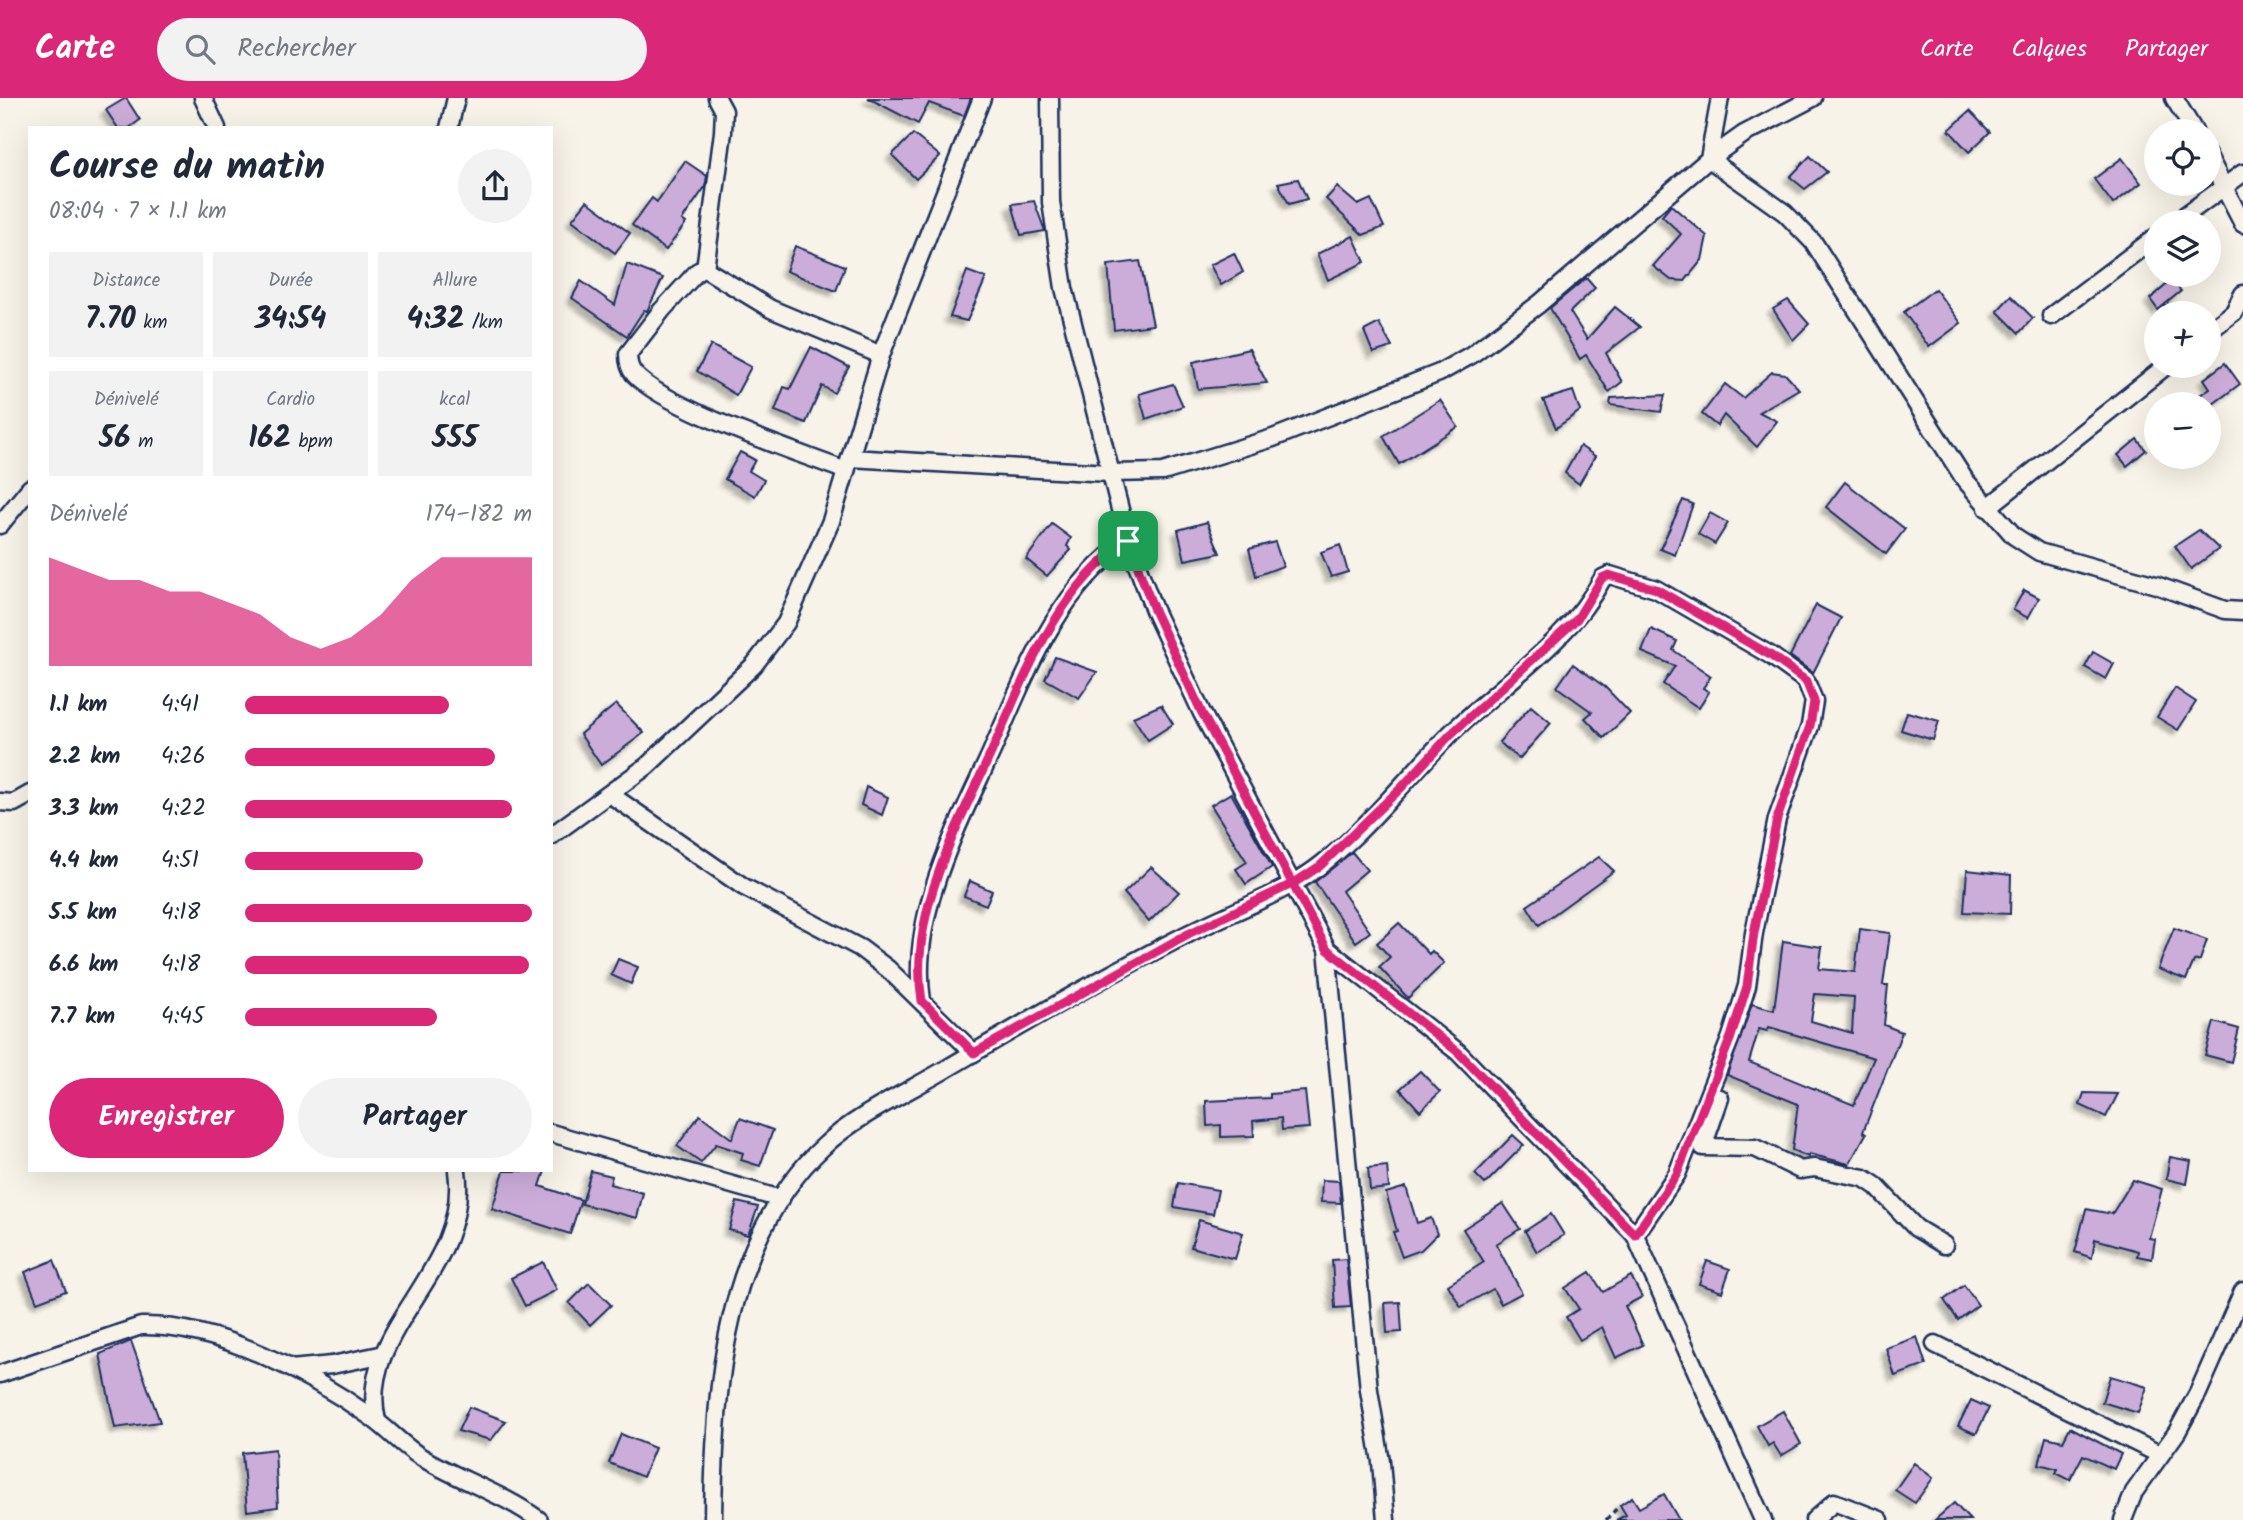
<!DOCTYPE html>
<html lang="fr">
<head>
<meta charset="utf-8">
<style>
  :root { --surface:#fff; --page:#f2f2f3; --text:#1f2937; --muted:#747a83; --accent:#db2777 }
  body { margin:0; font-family:Kalam,sans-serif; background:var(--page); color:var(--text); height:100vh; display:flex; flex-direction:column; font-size:26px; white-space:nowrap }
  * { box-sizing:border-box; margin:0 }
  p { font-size:23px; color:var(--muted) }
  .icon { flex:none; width:38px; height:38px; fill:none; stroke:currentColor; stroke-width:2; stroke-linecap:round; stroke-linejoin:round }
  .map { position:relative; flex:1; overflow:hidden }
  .sheet { position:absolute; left:28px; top:28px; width:525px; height:1046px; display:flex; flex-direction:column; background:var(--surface); border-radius:0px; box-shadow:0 7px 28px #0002 }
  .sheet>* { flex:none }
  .tools { position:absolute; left:2144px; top:21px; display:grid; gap:14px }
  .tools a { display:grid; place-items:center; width:77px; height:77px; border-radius:50%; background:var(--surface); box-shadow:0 7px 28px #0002; font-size:35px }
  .pin { position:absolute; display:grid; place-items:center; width:60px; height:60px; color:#fff; margin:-30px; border-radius:14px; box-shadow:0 4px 10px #0006 }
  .round { display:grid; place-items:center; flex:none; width:74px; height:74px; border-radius:37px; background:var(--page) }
  .headline { display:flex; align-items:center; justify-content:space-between; height:119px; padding:0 21px }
  h1 { font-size:38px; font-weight:700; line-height:52px }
  .stats { display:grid; grid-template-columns:repeat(3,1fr); gap:10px; height:119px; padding:7px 21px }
  .stats div { display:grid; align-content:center; border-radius:0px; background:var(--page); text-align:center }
  .stats b { font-size:30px; font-weight:700 }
  .stats small { font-size:19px; font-weight:400 }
  .stats p { font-size:19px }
  .chart { height:196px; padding:14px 21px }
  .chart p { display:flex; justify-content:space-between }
  .chart svg { width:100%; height:126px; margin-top:7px; fill:var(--accent); opacity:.7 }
  .action { display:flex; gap:14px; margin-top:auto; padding:14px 21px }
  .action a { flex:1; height:80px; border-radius:42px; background:var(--accent); color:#fff; font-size:28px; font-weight:700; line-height:80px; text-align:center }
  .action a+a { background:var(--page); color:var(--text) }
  ul { padding:0 21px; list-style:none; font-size:23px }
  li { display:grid; grid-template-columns:112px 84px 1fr; align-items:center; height:52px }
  li i { height:18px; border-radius:9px; background:var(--accent) }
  header { display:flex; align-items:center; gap:42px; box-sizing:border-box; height:98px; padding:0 35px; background:var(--accent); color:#fff }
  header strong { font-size:33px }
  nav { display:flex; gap:38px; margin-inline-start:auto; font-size:24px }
  .search { width:490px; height:63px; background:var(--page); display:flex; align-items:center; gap:18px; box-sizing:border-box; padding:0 24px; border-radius:38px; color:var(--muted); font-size:26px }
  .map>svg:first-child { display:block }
  .building { fill:#ccadd9; stroke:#1b2f5e; stroke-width:2; fill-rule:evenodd; filter:url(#shadow) }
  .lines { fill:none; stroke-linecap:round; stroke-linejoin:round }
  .minor-casing { stroke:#1b2f5e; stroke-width:21 }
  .path { stroke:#1b2f5e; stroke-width:3.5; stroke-dasharray:5 5; stroke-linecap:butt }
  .minor { stroke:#f7f3e8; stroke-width:16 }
  .route-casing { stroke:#fff; stroke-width:14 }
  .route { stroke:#db2777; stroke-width:9 }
</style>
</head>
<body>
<header>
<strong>Carte</strong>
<div class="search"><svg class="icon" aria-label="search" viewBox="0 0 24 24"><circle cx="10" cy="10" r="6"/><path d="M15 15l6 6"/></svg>Rechercher</div>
<nav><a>Carte</a><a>Calques</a><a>Partager</a></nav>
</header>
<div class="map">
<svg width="2243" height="1422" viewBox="0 0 2243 1422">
  <defs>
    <filter id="shadow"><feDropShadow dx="-5" dy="5" stdDeviation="2" flood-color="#0004"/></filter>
  </defs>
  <rect width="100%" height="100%" fill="#f7f3e8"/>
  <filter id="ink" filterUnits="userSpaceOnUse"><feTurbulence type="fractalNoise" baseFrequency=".0143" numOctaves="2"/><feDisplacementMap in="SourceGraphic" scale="14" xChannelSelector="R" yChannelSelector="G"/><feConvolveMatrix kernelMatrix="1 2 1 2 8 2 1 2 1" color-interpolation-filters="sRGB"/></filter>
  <g filter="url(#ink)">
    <g class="building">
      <polygon points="126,0 140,22 129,30 118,30 106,12"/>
      <polygon points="868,0 971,0 964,18 929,5 918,26"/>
      <polygon points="1970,13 1990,34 1969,54 1949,32"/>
      <polygon points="913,36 940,58 916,81 892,57"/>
      <polygon points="1810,58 1827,74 1805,91 1790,79"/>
      <polygon points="2122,60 2141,85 2113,106 2094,81"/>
      <polygon points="685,63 707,78 705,89 682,122 686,125 666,152 632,127 652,100 657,104"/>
      <polygon points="1298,81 1307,101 1289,106 1278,85"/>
      <polygon points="1337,89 1358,107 1371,101 1384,129 1363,137 1326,101"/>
      <polygon points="587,103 630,135 615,155 572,122"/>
      <polygon points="1034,103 1045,133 1021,137 1012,106"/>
      <polygon points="1671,107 1707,138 1702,162 1685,183 1671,182 1653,168 1681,136 1662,118"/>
      <polygon points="1353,138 1365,164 1328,182 1317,156"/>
      <polygon points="795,148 845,168 836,193 786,173"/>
      <polygon points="1234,155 1243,174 1221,187 1210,167"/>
      <polygon points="1140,163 1153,227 1114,232 1108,167"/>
      <polygon points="627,166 663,180 647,213 644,212 627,238 572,200 581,183 615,207"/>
      <polygon points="967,173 986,180 967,223 950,219"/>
      <polygon points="1586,180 1595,190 1570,214 1587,241 1615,209 1640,229 1606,255 1622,284 1609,294 1586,257 1580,261 1550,210"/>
      <polygon points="2172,182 2181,193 2158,212 2150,201"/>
      <polygon points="1935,191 1961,225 1929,249 1904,214"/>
      <polygon points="2011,198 2033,220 2019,235 1997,213"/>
      <polygon points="1788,202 1809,226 1793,242 1773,211"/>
      <polygon points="1379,225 1392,249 1373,255 1364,233"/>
      <polygon points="711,247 751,269 736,297 697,273"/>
      <polygon points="811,249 849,269 834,295 822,288 806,325 775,313 784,289 790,291"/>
      <polygon points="1249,251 1267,285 1198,291 1193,264"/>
      <polygon points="2225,265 2240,286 2213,306 2187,306 2210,290 2204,281"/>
      <polygon points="1772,274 1785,276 1799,291 1759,314 1777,323 1757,349 1724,317 1717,328 1702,316 1725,286 1743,300"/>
      <polygon points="1173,286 1183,308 1146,321 1139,296"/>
      <polygon points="1573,293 1580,313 1556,330 1543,302"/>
      <polygon points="1665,297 1661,314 1610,307 1611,300"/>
      <polygon points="1440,302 1458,329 1399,366 1383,338"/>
      <polygon points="2137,341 2146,352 2127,368 2118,357"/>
      <polygon points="1580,348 1595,358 1579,386 1565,375"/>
      <polygon points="740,354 755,362 749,373 764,382 755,398 725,381"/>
      <polygon points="1845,384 1905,431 1886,456 1826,409"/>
      <polygon points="1683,402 1693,406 1675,457 1660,451"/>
      <polygon points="1710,415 1728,425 1715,446 1698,436"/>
      <polygon points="1207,424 1220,455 1185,462 1178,432"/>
      <polygon points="1052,426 1071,440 1067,448 1071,452 1047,478 1026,461"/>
      <polygon points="2199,432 2219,451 2191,471 2175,448"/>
      <polygon points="1275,444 1283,468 1256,478 1249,451"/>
      <polygon points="1340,447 1348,474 1331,479 1321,454"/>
      <polygon points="2024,492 2039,500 2028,520 2013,512"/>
      <polygon points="1816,507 1841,520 1813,575 1790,558"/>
      <polygon points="1651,531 1677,543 1673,552 1711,578 1703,590 1709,594 1699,610 1663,586 1675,568 1642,554"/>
      <polygon points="2093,554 2114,566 2106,581 2085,569"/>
      <polygon points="1055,559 1097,574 1079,600 1045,581"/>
      <polygon points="1573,566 1605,589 1630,615 1604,640 1585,620 1592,614 1557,589"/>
      <polygon points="2175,590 2196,604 2178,632 2157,619"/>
      <polygon points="616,606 644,635 601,667 580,636"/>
      <polygon points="1161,607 1173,626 1148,642 1133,619"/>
      <polygon points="1531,608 1551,625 1519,661 1499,644"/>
      <polygon points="1907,614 1939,623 1933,642 1901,632"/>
      <polygon points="866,689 888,699 882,717 861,707"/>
      <polygon points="1231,695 1272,769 1246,786 1236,771 1247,764 1211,707"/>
      <polygon points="1352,754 1367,772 1342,793 1370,834 1356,844 1315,784"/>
      <polygon points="1599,759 1614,773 1539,827 1527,808"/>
      <polygon points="1151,769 1179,794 1149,824 1124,795"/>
      <polygon points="1967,772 2011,777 2010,816 1964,814"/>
      <polygon points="970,783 992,793 986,807 964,798"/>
      <polygon points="1399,825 1429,856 1432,853 1444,865 1408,900 1379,869 1390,859 1377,845"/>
      <polygon points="2174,830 2207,842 2200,862 2194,863 2186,882 2158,871"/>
      <path d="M 1860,831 L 1890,835 L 1883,887 L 1888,887 L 1884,927 L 1902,934 L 1863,1034 L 1866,1036 L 1849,1066 L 1809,1056 L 1808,1059 L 1792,1052 L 1798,1006 L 1727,977 L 1752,906 L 1774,912 L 1783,843 L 1822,849 L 1819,871 L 1855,874 ZM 1815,896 L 1854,899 L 1852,935 L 1811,923 ZM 1769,929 L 1874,960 L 1854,1007 L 1749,964 L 1759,931 L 1767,933 Z"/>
      <polygon points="618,861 638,869 631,886 611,877"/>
      <polygon points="2214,924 2239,931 2231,964 2205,957"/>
      <polygon points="1420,973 1440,994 1420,1013 1400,991"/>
      <polygon points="1305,993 1309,1030 1282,1032 1281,1020 1253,1023 1254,1038 1221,1039 1221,1027 1207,1028 1206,1003 1270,1000 1270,996"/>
      <polygon points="2084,995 2118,996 2106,1019 2080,1007"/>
      <polygon points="700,1017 732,1041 740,1020 773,1032 760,1068 741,1062 743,1055 716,1046 701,1065 677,1048"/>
      <polygon points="1513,1037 1524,1047 1485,1086 1475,1076"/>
      <polygon points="2170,1059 2191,1063 2187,1086 2166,1081"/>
      <polygon points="1387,1068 1389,1090 1370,1092 1368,1070"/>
      <polygon points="504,1073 545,1073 540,1088 581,1102 570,1136 492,1111"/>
      <polygon points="591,1073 612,1078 610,1086 643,1095 637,1120 582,1106"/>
      <polygon points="1322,1082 1339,1083 1341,1105 1321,1104"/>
      <polygon points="2133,1082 2162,1091 2149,1140 2155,1141 2152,1161 2137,1158 2138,1153 2095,1141 2092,1160 2075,1154 2086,1111 2112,1116"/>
      <polygon points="1178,1085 1218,1092 1213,1116 1174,1109"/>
      <polygon points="1406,1089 1417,1125 1431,1120 1437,1136 1421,1152 1402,1159 1393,1134 1397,1133 1386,1095"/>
      <polygon points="737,1104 758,1109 748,1137 729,1132"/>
      <polygon points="1503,1105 1520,1131 1496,1146 1522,1195 1501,1206 1493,1191 1461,1209 1448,1187 1484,1164 1463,1131"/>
      <polygon points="1551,1116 1564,1137 1537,1154 1525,1133"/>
      <polygon points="1199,1122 1243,1135 1235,1161 1191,1149"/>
      <polygon points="1346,1161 1351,1209 1335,1210 1332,1162"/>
      <polygon points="54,1162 66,1193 37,1204 25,1174"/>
      <polygon points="1707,1163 1730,1171 1722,1194 1699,1186"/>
      <polygon points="543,1164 557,1192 525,1208 511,1180"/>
      <polygon points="1590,1174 1603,1194 1631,1178 1642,1199 1625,1208 1643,1247 1616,1260 1602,1229 1580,1242 1566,1219 1579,1211 1565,1190"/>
      <polygon points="589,1185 611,1207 590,1227 569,1205"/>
      <polygon points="1964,1187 1978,1207 1958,1222 1944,1202"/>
      <polygon points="1400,1204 1402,1234 1387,1235 1385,1205"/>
      <polygon points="1917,1239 1926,1267 1895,1278 1886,1250"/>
      <polygon points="131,1243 160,1324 115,1330 100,1256"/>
      <polygon points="2110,1278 2147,1289 2138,1315 2102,1304"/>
      <polygon points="1971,1302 1989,1310 1976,1336 1958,1328"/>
      <polygon points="469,1309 506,1323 491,1342 458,1333"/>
      <polygon points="1783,1313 1801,1346 1781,1358 1773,1345 1768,1348 1757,1328"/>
      <polygon points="2070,1329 2121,1356 2114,1371 2083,1357 2070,1382 2056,1375 2058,1371 2039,1366 2046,1339 2063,1343"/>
      <polygon points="621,1336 655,1350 643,1379 609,1365"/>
      <polygon points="275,1351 278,1409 247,1413 242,1355"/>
      <polygon points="1914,1365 1933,1380 1915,1405 1895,1392"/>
      <polygon points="1664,1396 1679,1422 1616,1422 1626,1417 1620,1407 1632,1399 1639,1410"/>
      <polygon points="1954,1405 1970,1422 1935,1422"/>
    </g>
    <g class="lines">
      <defs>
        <g id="minor">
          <polyline points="203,0 217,30"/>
          <polyline points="1050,0 1051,104 1064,190 1128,443 1154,512 1202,615 1327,851 1369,1292 1381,1364 1386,1422"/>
          <polyline points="1720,0 1709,61 1785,115 1814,145 1965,382 2014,438 2039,454 2156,487 2225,512 2243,513"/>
          <polyline points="2174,0 2194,33"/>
          <polyline points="449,30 456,0"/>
          <polyline points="2208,58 2243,126"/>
          <polyline points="2176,124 2243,75"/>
          <polyline points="705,171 723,34 724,13 717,0"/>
          <polyline points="2051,218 2156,139"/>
          <polyline points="2208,234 2234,214 2243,196"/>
          <polyline points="850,360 1109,375 1163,374 1273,340 1439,275 1471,257 1539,206 1709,61 1744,36 1813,0"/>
          <path d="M 846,373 C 798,354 666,311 634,276 C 629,270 628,264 628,256 L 662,212 L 698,173 L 705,171 L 771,211 L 881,257"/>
          <polyline points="1987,410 2166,268"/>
          <polyline points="0,427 30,390"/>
          <polyline points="611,697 744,789 860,850 888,871 974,955"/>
          <polyline points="0,704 14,705 30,696"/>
          <polyline points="551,738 647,668 754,567 786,525 831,423 881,257 982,0"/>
          <polyline points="1327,851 1458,954 1635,1137 1763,1422"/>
          <path d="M 922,903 C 909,818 957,730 991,655 C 1024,580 1057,490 1128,443"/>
          <polyline points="1708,999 1720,1000 1703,1049 1755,1050 1800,1072 1814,1070 1864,1080 1876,1088 1916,1130 1944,1147"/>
          <polyline points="551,1035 781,1101"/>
          <polyline points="1935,1246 2159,1356"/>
          <polyline points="291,1271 332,1267 380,1257"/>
          <path d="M 0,1276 L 141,1228 C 218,1226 310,1276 371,1319 C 389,1332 403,1348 421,1359 C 459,1382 504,1396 539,1422"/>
          <path d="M 377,1323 C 355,1231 471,1174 457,1073"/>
          <path d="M 713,1422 C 714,1332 718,1234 754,1150 C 770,1114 794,1075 824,1048 C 853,1020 905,995 941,974 C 1022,926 1104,878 1188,836 C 1223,818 1261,804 1294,785 C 1352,752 1402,684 1449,637 C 1501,586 1568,545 1603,480 L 1610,477 L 1656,491 L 1770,557 L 1806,583 L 1814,603 L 1810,628 L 1777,721 L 1754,835 L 1747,888 L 1731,939 L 1677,1076 L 1635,1137"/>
          <polyline points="1814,1422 1834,1404 1880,1422"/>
          <polyline points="2123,1422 2134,1394 2177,1334 2198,1295 2243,1193"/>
        </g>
      </defs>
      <use href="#minor" class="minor-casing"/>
      <polyline class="path" points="1606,1422 1620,1407"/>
      <use href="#minor" class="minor"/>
    </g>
  </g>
  <g class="lines" filter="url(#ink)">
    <defs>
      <path id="route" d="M 1128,443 L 1154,512 L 1202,615 L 1327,851 L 1458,954 L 1635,1137 L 1677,1076 L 1731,939 L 1747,888 L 1754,835 L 1777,721 L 1810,628 L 1814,603 L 1806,583 L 1770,557 L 1656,491 L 1609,477 L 1602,480 L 1577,521 L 1450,637 L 1402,689 L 1320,768 L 1294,785 L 1188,836 L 974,955 L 922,903 C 908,818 957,729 991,655 C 1024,580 1057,490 1128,443"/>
    </defs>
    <use href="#route" class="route-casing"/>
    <use href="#route" class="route"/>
  </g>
</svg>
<div class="tools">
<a><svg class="icon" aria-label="locate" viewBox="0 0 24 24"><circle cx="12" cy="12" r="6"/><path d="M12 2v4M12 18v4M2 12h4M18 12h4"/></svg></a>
<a><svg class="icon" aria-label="layers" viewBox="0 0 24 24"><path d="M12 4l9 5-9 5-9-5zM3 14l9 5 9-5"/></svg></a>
<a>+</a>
<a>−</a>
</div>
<div class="pin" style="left:1128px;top:443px;background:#1e9e55"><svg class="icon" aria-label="arrive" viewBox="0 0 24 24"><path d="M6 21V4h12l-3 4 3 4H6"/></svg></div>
<section class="sheet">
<div class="headline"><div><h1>Course du matin</h1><p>08:04 · 7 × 1.1 km</p></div><a class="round"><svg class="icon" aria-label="share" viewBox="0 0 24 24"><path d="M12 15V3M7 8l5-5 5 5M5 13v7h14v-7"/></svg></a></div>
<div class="stats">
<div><p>Distance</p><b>7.70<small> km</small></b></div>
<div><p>Durée</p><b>34:54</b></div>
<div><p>Allure</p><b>4:32<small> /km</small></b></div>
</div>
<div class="stats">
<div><p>Dénivelé</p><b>56<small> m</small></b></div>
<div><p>Cardio</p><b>162<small> bpm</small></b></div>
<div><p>kcal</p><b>555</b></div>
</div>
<div class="chart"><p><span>Dénivelé</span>174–182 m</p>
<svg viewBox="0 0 160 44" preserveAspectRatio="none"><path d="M0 44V6L10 10L20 14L30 14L40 18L50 18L60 22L70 26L80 34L90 38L100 34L110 26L120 14L130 6L140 6L150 6L160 6V44z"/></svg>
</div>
<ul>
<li><b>1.1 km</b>4:41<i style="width:71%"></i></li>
<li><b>2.2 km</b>4:26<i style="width:87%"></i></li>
<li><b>3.3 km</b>4:22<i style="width:93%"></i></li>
<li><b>4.4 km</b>4:51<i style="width:62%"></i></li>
<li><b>5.5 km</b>4:18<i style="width:100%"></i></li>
<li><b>6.6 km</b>4:18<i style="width:99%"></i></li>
<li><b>7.7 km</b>4:45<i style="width:67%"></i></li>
</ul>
<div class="action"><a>Enregistrer</a><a>Partager</a></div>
</section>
</div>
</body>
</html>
